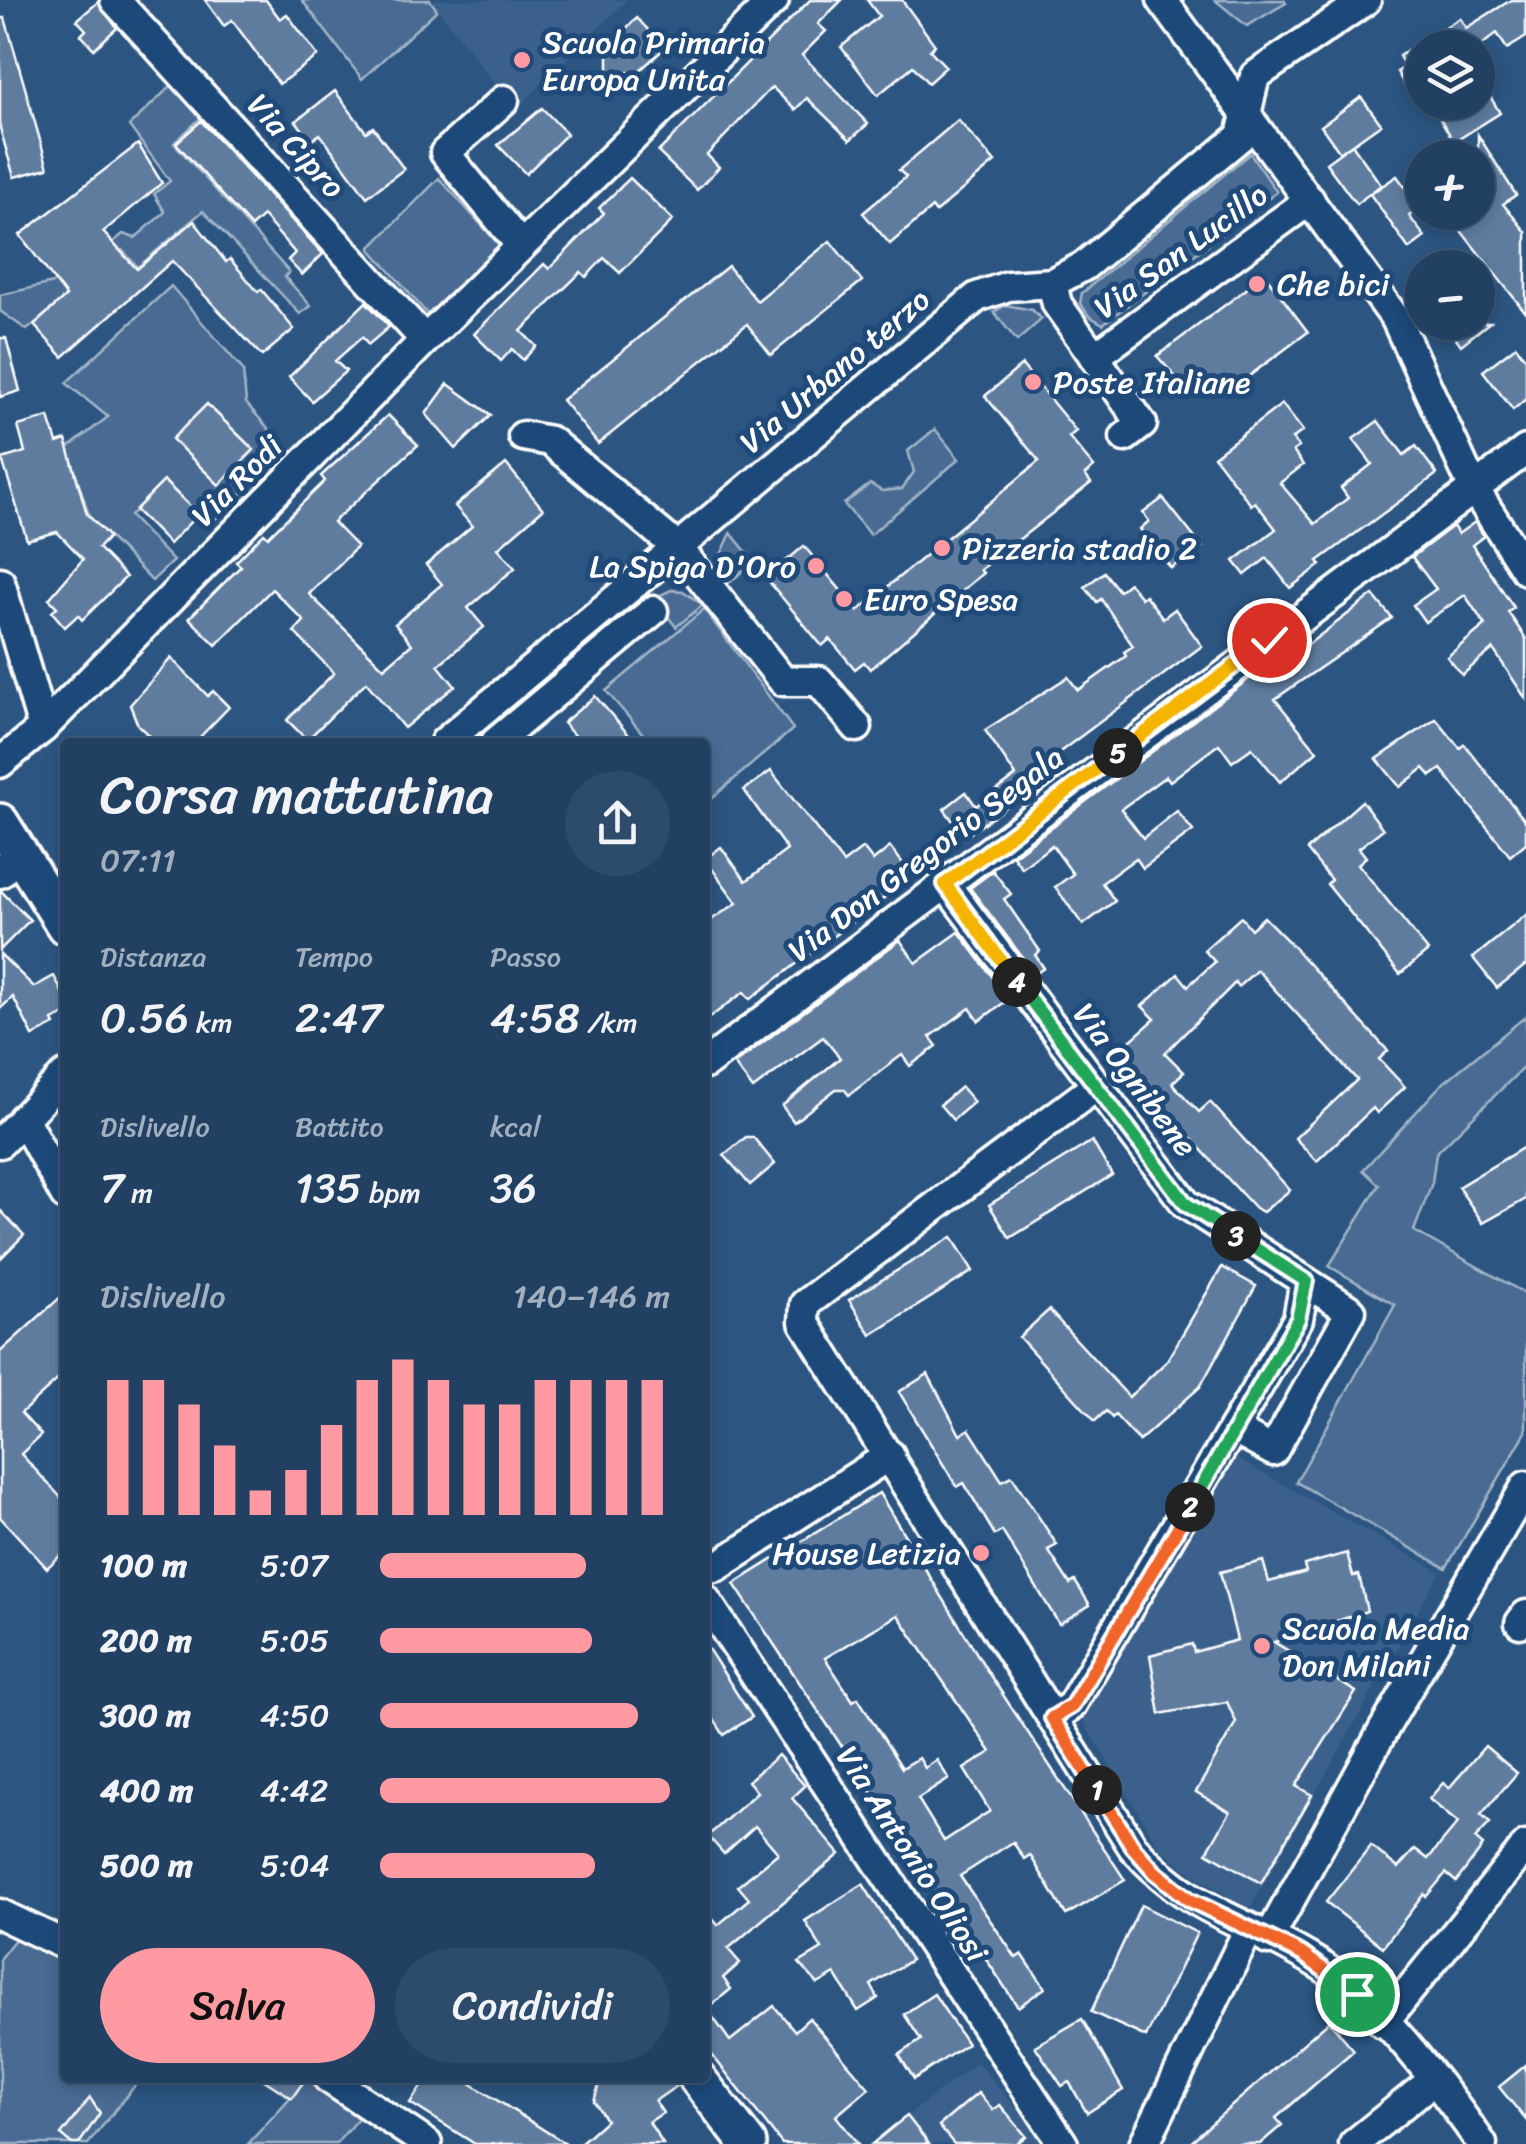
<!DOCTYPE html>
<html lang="it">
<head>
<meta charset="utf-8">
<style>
  :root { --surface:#214062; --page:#2d4b6b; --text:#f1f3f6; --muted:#a2afbe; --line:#3e5977; --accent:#ff9aa2 }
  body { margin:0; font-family:Sriracha,sans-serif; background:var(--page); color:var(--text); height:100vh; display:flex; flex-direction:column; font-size:38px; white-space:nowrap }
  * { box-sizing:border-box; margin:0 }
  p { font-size:32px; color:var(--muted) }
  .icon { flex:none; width:55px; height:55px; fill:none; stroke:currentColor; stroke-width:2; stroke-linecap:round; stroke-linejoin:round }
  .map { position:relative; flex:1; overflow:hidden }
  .details { position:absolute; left:60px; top:738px; width:650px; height:1345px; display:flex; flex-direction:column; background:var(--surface); border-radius:10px; box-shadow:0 5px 15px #0003,0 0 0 2px var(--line) }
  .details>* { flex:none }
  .fabs { position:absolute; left:1405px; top:30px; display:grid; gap:20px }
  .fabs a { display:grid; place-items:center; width:90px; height:90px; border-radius:50%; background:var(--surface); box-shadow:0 5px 15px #0003,0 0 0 2px var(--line); font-size:50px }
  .pin { position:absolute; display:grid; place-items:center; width:85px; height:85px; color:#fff; margin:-42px; border:5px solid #fff; border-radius:50%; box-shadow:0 2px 10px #0007 }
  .km { position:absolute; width:50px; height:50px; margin:-25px; border-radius:50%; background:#222; color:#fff; font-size:28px; line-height:50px; text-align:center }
  .round { display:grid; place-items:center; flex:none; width:105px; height:105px; border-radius:52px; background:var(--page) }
  .summary { display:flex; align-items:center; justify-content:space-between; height:170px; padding:0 40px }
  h1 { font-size:55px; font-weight:600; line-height:75px }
  .metrics { display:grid; grid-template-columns:repeat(3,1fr); gap:15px; height:170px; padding:10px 40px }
  .metrics div { display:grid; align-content:center }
  .metrics b { font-size:42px; font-weight:600 }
  .metrics small { font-size:28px; font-weight:400 }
  .metrics p { font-size:28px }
  .chart { height:280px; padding:20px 40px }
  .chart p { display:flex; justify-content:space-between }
  .chart svg { width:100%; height:180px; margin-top:10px; stroke:var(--accent); stroke-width:6 }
  .primary-button { display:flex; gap:20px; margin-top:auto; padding:20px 40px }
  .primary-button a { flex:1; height:115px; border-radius:60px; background:var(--accent); color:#111; font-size:40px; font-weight:600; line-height:115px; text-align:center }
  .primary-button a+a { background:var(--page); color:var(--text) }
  ul { padding:0 40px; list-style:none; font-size:32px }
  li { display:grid; grid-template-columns:160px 120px 1fr; align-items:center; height:75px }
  li i { height:25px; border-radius:12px; background:var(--accent) }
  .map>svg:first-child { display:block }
  .built { fill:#3b618b }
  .green { fill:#486b92; stroke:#a4b5c8; stroke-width:2.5 }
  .building { fill:#5e7c9f; stroke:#fff; stroke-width:2.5; fill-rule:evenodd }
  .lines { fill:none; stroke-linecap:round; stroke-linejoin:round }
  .minor-casing { stroke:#fff; stroke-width:35 }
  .major-casing { stroke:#fff; stroke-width:42 }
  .minor { stroke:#1f4a7a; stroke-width:28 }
  .major { stroke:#1f4a7a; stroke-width:35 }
  .split-1-casing { stroke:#fff; stroke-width:20 }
  .split-2-casing { stroke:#fff; stroke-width:20 }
  .split-3-casing { stroke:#fff; stroke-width:20 }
  .split-4-casing { stroke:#fff; stroke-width:20 }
  .split-5-casing { stroke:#fff; stroke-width:20 }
  .split-6-casing { stroke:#fff; stroke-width:20 }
  .split-1 { stroke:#f0652b; stroke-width:12 }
  .split-2 { stroke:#f0652b; stroke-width:12 }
  .split-3 { stroke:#22a559; stroke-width:12 }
  .split-4 { stroke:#22a559; stroke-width:12 }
  .split-5 { stroke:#f5b400; stroke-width:12 }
  .split-6 { stroke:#f5b400; stroke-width:12 }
  .poi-dot { fill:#ff9aa2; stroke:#1f4a7a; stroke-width:4 }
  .labels { text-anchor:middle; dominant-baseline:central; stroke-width:10; stroke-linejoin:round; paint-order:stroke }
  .poi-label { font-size:32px; fill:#fff; stroke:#1f4a7a; text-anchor:start }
  .street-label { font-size:32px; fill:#fff; stroke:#1f4a7a }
</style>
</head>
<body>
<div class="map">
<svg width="1526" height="2144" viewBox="0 0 1526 2144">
  <rect width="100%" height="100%" fill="#2c5582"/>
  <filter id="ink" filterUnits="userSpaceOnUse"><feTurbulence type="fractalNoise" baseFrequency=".01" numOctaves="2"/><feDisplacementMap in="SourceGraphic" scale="20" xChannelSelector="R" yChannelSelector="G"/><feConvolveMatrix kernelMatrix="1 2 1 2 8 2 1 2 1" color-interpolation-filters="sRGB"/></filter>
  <g filter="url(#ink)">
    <g class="built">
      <polygon points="431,0 627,0 515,110"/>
      <polygon points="1234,1457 1440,1572 1250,1909 1193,1875 1159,1847 1083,1721"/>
      <polygon points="977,2062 1047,2144 871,2144"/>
    </g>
    <g class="green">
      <polygon points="302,0 430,0 437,10 362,79"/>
      <polygon points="1215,0 1284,0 1286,3 1247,26"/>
      <polygon points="174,83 203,116 174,143 289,272 285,277 311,306 300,314 203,211 138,267 122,250 27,330 0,311 0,295 66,280 123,234 135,238 165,212 154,194 170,181 129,126"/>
      <polygon points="1250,153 1277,192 1103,324 1089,316 1080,303 1082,293"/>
      <polygon points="439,178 501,247 430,317 370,248"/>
      <polygon points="171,286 243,370 246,403 287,450 209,525 164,481 130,516 173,561 152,581 97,525 93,528 68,448 108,417 66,383"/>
      <polygon points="1006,305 1032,310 1042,319 1017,341 994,312"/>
      <polygon points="935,429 959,459 870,535 844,504 870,484 882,491 902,489 914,472 908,451"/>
      <polygon points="731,533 754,561 729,583 720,557"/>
      <polygon points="671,590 683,591 703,605 676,627 654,598"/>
      <polygon points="704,609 793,729 705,804 705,742 650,742 606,691"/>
      <polygon points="1526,1016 1526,1065 1436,1153 1432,1183 1414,1231 1526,1294 1526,1432 1446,1568 1296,1482 1395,1305 1329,1266 1379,1185 1363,1170 1441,1085"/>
      <polygon points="16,1938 65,1962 65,2078 141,2078 88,2144 0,2144 0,1958"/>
      <polygon points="307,2079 358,2118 336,2144 248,2144"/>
    </g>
    <g class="building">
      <polygon points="205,0 266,0 280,19 287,14 318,56 279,84 232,20 224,26"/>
      <polygon points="810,0 842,0 818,24 826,31 802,55 868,124 850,140 807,98 795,110 772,87 707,155 719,167 697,190 658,152"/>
      <polygon points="867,0 902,0 935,45 930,50 946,67 928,83 913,66 878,95 841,47 879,16"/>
      <polygon points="1511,0 1526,0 1526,37 1507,49 1497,33 1478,48 1422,48 1422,96 1415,84 1407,89 1397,72 1405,67 1399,56 1460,18 1466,28"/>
      <polygon points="98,2 117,28 94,49 81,35 86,30 77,20"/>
      <polygon points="0,18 5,18 48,168 14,177 0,128"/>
      <polygon points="637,18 665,48 638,72 608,73 608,38 616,38"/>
      <polygon points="1478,76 1500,113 1454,142 1438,115 1458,102 1478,102"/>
      <polygon points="335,91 366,132 373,127 404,169 367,197 320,134 311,141 296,121"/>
      <polygon points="1361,97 1381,124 1340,153 1321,126"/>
      <polygon points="542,108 567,134 526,174 498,145"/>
      <polygon points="958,120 995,162 936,212 932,208 890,244 863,213 906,177 899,170"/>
      <polygon points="201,121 323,254 302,275 288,260 295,253 263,216 251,227 176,143"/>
      <polygon points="1478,135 1516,195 1503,204 1526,232 1526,313 1458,227 1478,212"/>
      <polygon points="138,144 162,183 103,232 137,269 194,221 226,262 230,259 258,292 261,289 294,329 262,356 172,261 63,357 34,325 66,296 20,235"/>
      <polygon points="1352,144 1381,185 1356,204 1326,163"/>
      <polygon points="1397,176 1420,208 1409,216 1425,237 1409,249 1370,194"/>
      <polygon points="630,178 673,220 620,273 604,258 586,277 581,272 521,331 536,346 523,360 512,349 501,361 474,334 544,264 549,269 604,213 599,208"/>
      <polygon points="830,241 862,281 771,355 747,324 598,444 562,400 728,266 757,301"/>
      <polygon points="1265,275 1308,332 1229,391 1222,383 1212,391 1203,380 1189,392 1157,356"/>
      <polygon points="366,302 389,327 368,345 362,337 335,361 346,371 312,401 289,377"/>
      <polygon points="1444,322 1490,322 1461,345"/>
      <polygon points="0,338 6,338 20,391 0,397"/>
      <polygon points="1516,346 1526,359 1526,399 1513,410 1483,371"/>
      <polygon points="1022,365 1076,431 1069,437 1094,467 1085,475 1091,483 980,570 983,573 870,669 864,662 855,669 830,639 822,646 766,578 804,546 858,611 994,499 1039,461 985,396"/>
      <polygon points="448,384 491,415 456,449 426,414"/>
      <polygon points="207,404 254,450 219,485 172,439"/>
      <polygon points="1282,404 1303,431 1292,439 1299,447 1293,451 1303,465 1280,483 1315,524 1348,498 1341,488 1372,464 1353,439 1378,421 1404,455 1416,446 1437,474 1318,561 1321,565 1290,588 1267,558 1245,575 1234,561 1276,529 1255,502 1251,505 1214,456"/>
      <polygon points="388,415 418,445 333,522 357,547 309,594 384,668 412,644 395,624 442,584 426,565 472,526 455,506 506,464 543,509 498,548 515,568 468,608 484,627 438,665 455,686 404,728 366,682 307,740 287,720 334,673 294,632 304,621 272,589 216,645 189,618 241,566 236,562 264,533 268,537 325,481 321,476"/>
      <polygon points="49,417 57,443 66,440 87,514 109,537 98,548 126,577 82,620 78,615 65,627 52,612 57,607 49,599 83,559 57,532 27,540 2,459 25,452 18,426"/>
      <polygon points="164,481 198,514 169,544 135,510"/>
      <polygon points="1163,498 1202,547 1171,568 1140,529 1149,521 1143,513"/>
      <polygon points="1475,522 1484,536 1472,545 1514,608 1508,612 1526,639 1526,699 1493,649 1462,675 1447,657 1485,625 1465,595 1425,622 1413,605 1436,589 1412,557 1453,526 1458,534"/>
      <polygon points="1104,572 1119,591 1129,583 1141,598 1145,595 1163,618 1175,609 1202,646 1049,760 1056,770 965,837 944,809 966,792 976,806 1016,776 985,730 1068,677 1078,690 1126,656 1124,652 1133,646 1101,599 1097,602 1085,587"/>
      <polygon points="1373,595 1392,618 1275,699 1317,751 1280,782 1252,748 1232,762 1219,744 1170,781 1166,776 1121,809 1143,838 1177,811 1193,831 1143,868 1136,858 1102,883 1115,901 1083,925 1055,887 1073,874 1052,845 1022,868 1013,856 1293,646 1298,652"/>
      <polygon points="171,658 208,696 213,691 229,707 195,742 155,742 138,725 130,705"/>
      <polygon points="595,696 635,742 580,742 563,723"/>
      <polygon points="1436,719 1460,748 1464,744 1526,822 1526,843 1510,856 1441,769 1431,776 1424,768 1400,787 1377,759"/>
      <polygon points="771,771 843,863 863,848 873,861 890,847 913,876 750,999 744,992 705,1021 705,924 737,903 705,859 721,847 746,881 787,850 744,790"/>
      <polygon points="1362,801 1383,829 1359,848 1366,857 1358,864 1428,951 1400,974 1327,884 1331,880 1307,850"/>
      <polygon points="993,871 1011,894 1004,899 1040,951 1035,955 1044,968 1035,974 970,888"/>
      <polygon points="0,890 30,920 0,950"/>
      <polygon points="1526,915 1526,965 1497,988 1473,958"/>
      <polygon points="1241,917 1251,929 1264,917 1288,941 1388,1051 1379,1059 1405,1087 1377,1113 1373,1108 1317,1161 1295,1138 1357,1080 1257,970 1238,987 1235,983 1165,1053 1184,1072 1172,1083 1199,1112 1210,1102 1290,1190 1263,1212 1255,1208 1114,1055 1155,1019 1142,1006 1178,974 1188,986 1215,962 1204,950"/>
      <polygon points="959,932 1006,995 1006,1001 979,1021 970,1008 930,1037 937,1046 910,1066 902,1055 849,1095 844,1089 836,1089 794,1122 782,1106 840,1058 823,1037 753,1089 734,1064 900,940 916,963"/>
      <polygon points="0,954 34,987 54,976 65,998 65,1014 53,1020 55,1025 33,1036 13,997 0,1009"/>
      <polygon points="961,1087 974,1102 953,1120 940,1105"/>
      <polygon points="746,1137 753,1137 775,1164 750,1185 724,1155"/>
      <polygon points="1092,1141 1112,1175 1010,1238 989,1205"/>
      <polygon points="1526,1146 1526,1199 1483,1223 1458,1187"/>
      <polygon points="0,1210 24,1235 0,1259"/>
      <polygon points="952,1237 973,1271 871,1335 849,1300"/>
      <polygon points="1222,1267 1256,1286 1200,1387 1139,1441 1115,1415 1112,1418 1106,1411 1095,1421 1019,1337 1049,1310 1129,1397 1166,1362"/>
      <polygon points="65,1293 65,1373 21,1413 41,1435 21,1454 65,1502 65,1551 47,1568 0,1517 0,1352"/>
      <polygon points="928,1374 960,1435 969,1429 1002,1481 1012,1476 1057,1545 1048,1550 1070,1584 1075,1581 1090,1605 1059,1624 1002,1531 995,1535 964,1483 957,1487 899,1392"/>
      <path d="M 879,1493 L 988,1672 L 1125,1880 L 1066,1915 L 1030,1855 L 1024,1859 L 1013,1842 L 960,1876 L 1016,1958 L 1022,1954 L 1045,1988 L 1018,2007 L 978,1947 L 966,1954 L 944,1918 L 949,1915 L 870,1789 L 734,1584 ZM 898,1615 L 991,1752 L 964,1769 L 990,1811 L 944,1841 L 918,1799 L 949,1779 L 937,1760 L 925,1768 L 919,1758 L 902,1768 L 858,1698 L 853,1701 L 825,1658 Z"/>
      <polygon points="1347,1553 1353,1576 1359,1575 1367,1611 1274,1642 1356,1692 1296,1786 1312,1795 1261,1883 1207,1852 1230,1812 1196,1792 1236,1722 1227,1702 1160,1714 1150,1655 1192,1644 1194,1652 1237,1640 1220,1572 1263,1561 1269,1582 1306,1572 1304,1565"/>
      <polygon points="705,1644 752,1717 724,1735 705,1706"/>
      <polygon points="1485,1746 1517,1773 1481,1815 1490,1823 1475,1839 1483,1846 1456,1882 1446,1873 1426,1897 1424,1894 1383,1947 1326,1902 1371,1846 1398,1868 1415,1849 1428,1859 1458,1823 1429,1799 1443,1783 1449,1788"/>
      <polygon points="778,1755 805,1786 792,1798 840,1854 728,1949 740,1963 723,1978 731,1989 707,2009 730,2041 774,2006 795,2031 809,2018 869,2088 836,2116 858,2144 782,2144 705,2046 705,1910 718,1925 749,1899 738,1886 778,1853 755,1826 724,1854 708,1836 757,1792 748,1781"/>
      <polygon points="863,1884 911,1960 871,1985 878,1998 858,2011 835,1974 818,1984 799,1963 822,1949 805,1921"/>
      <polygon points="1141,1905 1197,1933 1146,2037 1091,2012"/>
      <polygon points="934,1994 967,2044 914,2079 899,2055 921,2040 904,2014"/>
      <polygon points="1082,2019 1123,2090 1087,2113 1069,2082 1062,2086 1035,2046"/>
      <polygon points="1329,2021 1354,2050 1276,2118 1282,2125 1260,2144 1188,2144"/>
      <polygon points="1526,2065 1526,2120 1499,2087"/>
      <polygon points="261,2078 306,2078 292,2098"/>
      <polygon points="427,2078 462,2078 566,2144 475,2144 410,2103"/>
      <polygon points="601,2078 676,2078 678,2085 655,2101 663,2113 649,2122 663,2144 579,2144 606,2120 594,2101"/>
      <polygon points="978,2093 993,2110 1000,2105 1026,2136 1016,2144 954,2144 939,2126"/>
      <polygon points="90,2098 100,2113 79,2144 72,2144 61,2135"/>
      <polygon points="907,2116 929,2144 872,2144 894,2126"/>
    </g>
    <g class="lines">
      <defs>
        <g id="minor">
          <polyline points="115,0 425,340"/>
          <polyline points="1162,0 1396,319 1473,487 1526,570"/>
          <polyline points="504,100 445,153 521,246"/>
          <polyline points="1052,283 1057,304 1142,424 1125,437"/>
          <polyline points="1094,357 1310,200"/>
          <polyline points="523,436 550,441 679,549 783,681 819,681 857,727"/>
          <polyline points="0,582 43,728"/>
          <polyline points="445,742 977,297 1008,286 1052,283 1084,266 1241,136 1255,76 1366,0"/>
          <polyline points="496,742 653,611"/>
          <polyline points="0,763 43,728 425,340 774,0"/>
          <polyline points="0,873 22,851"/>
          <polyline points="945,884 1186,1204 1351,1311 1273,1451 1233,1429 1298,1319 1305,1281"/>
          <polyline points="705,1064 1526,450"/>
          <path d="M 1095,1087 L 805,1304 L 804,1322 L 1133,1847 C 1195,1918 1254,1921 1325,1968 C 1381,2006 1443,2088 1482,2144"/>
          <polyline points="23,1118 65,1195"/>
          <polyline points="0,1143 65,1075"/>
          <polyline points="705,1569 718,1566 890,1455"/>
          <polyline points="705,1599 1063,2144"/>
          <polyline points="1520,1623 1526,1615"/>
          <polyline points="1053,1718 1071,1706 1233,1429"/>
          <polyline points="0,1914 65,1945"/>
          <polyline points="1268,1940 1385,1727 1526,1486"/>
          <polyline points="1383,2023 1526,1846"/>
          <polyline points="328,2078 427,2144"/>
          <polyline points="1144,2144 1248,1931"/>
          <polyline points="1354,2144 1432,2081"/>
        </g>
        <g id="major">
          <polyline points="0,822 65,926"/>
          <polyline points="697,2078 748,2144"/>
        </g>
      </defs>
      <use href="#minor" class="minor-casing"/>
      <use href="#major" class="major-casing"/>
      <use href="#minor" class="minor"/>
      <use href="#major" class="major"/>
    </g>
  </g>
  <g class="lines" filter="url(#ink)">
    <defs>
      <polyline id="split-1" points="1097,1790 1133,1847 1155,1872 1190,1900 1302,1954 1357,1994"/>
      <polyline id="split-2" points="1097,1790 1052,1718 1072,1706 1190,1507"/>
      <polyline id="split-3" points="1190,1507 1298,1319 1306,1281 1236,1236"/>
      <polyline id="split-4" points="1017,982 1186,1204 1236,1236"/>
      <polyline id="split-5" points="1017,982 945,884 1118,753"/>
      <polyline id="split-6" points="1118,753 1269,640"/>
    </defs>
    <use href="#split-1" class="split-1-casing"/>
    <use href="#split-2" class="split-2-casing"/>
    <use href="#split-3" class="split-3-casing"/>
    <use href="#split-4" class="split-4-casing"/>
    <use href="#split-5" class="split-5-casing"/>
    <use href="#split-6" class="split-6-casing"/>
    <use href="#split-1" class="split-1"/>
    <use href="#split-2" class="split-2"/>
    <use href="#split-3" class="split-3"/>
    <use href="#split-4" class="split-4"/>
    <use href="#split-5" class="split-5"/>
    <use href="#split-6" class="split-6"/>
  </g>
  <g class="poi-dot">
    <circle cx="522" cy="60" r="10"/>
    <circle cx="1257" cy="284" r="10"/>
    <circle cx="1033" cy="382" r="10"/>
    <circle cx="942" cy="548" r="10"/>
    <circle cx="816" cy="566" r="10"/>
    <circle cx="844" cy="599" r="10"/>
    <circle cx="981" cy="1553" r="10"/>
    <circle cx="1262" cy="1646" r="10"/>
  </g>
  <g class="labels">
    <g class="poi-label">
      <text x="542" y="42">Scuola Primaria<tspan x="542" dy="37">Europa Unita</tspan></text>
      <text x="1277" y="284">Che bici</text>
      <text x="1053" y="382">Poste Italiane</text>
      <text x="962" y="548">Pizzeria stadio 2</text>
      <text x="796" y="566" text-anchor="end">La Spiga D'Oro</text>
      <text x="864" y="599">Euro Spesa</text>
      <text x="961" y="1553" text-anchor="end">House Letizia</text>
      <text x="1282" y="1628">Scuola Media<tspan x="1282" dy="37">Don Milani</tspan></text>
    </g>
    <g class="street-label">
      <text transform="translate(296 146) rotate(48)">Via Cipro</text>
      <text transform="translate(1181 251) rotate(-36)">Via San Lucillo</text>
      <text transform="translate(835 371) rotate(-40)">Via Urbano terzo</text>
      <text transform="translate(237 481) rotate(-45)">Via Rodi</text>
      <text transform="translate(926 854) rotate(-37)">Via Don Gregorio Segala</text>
      <text transform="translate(1135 1080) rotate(53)">Via Ognibene</text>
      <text transform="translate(912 1854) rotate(57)">Via Antonio Oliosi</text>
    </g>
  </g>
</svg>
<div class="fabs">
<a><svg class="icon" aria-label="layers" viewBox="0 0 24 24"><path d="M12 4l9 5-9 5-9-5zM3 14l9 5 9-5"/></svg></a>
<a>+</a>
<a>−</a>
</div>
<div class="pin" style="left:1357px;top:1994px;background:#1e9e55"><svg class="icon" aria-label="arrive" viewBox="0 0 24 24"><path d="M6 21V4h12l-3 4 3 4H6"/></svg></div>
<div class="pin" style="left:1269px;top:640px;background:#d93025"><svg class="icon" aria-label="check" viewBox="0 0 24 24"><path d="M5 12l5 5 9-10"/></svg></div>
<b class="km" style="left:1097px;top:1790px">1</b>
<b class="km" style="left:1190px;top:1507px">2</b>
<b class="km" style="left:1236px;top:1236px">3</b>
<b class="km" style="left:1017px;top:982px">4</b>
<b class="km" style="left:1118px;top:753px">5</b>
<section class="details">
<div class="summary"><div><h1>Corsa mattutina</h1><p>07:11</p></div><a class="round"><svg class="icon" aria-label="share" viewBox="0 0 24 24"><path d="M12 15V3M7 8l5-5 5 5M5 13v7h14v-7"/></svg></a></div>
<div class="metrics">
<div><p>Distanza</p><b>0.56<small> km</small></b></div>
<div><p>Tempo</p><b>2:47</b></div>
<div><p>Passo</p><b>4:58<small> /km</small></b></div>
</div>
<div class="metrics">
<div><p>Dislivello</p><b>7<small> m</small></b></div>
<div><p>Battito</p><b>135<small> bpm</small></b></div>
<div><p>kcal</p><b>36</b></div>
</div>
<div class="chart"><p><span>Dislivello</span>140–146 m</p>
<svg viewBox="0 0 160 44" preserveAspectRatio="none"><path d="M5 44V11M15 44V11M25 44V17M35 44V27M45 44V38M55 44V33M65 44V22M75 44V11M85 44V6M95 44V11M105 44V17M115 44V17M125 44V11M135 44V11M145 44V11M155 44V11"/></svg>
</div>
<ul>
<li><b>100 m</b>5:07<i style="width:71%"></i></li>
<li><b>200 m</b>5:05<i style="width:73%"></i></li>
<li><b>300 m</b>4:50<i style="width:89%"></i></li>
<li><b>400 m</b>4:42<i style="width:100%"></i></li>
<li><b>500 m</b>5:04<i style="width:74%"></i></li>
</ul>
<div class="primary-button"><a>Salva</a><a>Condividi</a></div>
</section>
</div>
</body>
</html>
